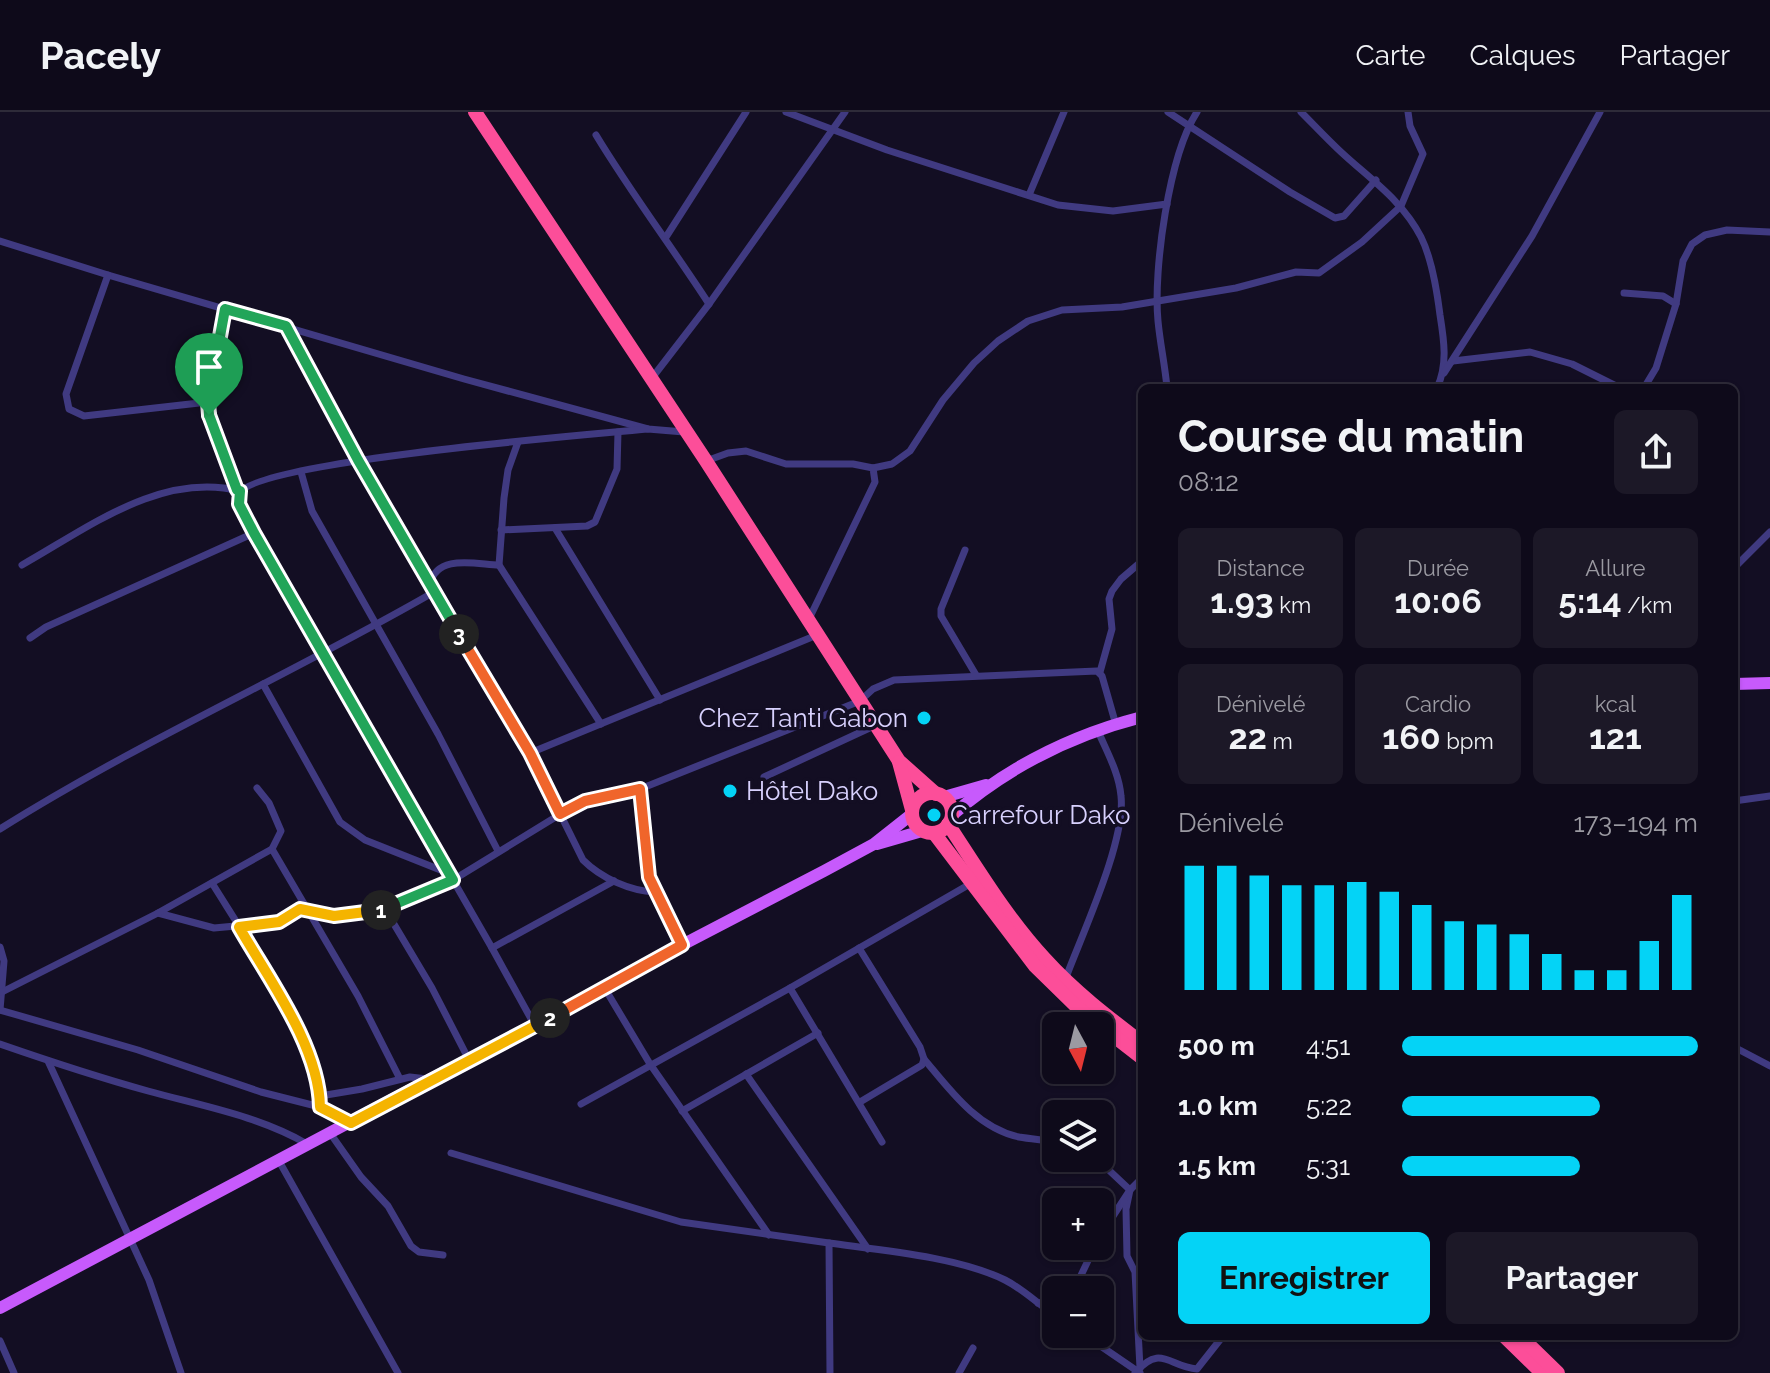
<!DOCTYPE html>
<html lang="fr">
<head>
<meta charset="utf-8">
<style>
  :root { --surface:#0e0a1a; --page:#1c1827; --text:#f1f3f6; --muted:#9b9aa2; --line:#2e2b39; --accent:#04d3f6 }
  body { margin:0; font-family:Raleway,sans-serif; background:var(--page); color:var(--text); height:100vh; display:flex; flex-direction:column; font-size:30px; white-space:nowrap }
  * { box-sizing:border-box; margin:0 }
  p { font-size:26px; color:var(--muted) }
  .icon { flex:none; width:44px; height:44px; fill:none; stroke:currentColor; stroke-width:2; stroke-linecap:round; stroke-linejoin:round }
  .map { position:relative; flex:1; overflow:hidden }
  .details { position:absolute; left:1138px; top:272px; width:600px; height:956px; display:flex; flex-direction:column; background:var(--surface); border-radius:12px; box-shadow:0 2px 6px #0004,0 0 0 2px var(--line) }
  .details>* { flex:none }
  .needle { width:52px; rotate:173deg }
  .fabs { position:absolute; left:1042px; top:900px; display:grid; gap:16px }
  .fabs a { display:grid; place-items:center; width:72px; height:72px; border-radius:12px; background:var(--surface); box-shadow:0 2px 6px #0004,0 0 0 2px var(--line); font-size:40px }
  .pin { position:absolute; display:grid; place-items:center; width:68px; height:68px; color:#fff; margin:-82px -34px; border-radius:50% 50% 50% 0; rotate:-45deg; box-shadow:0 0 8px #0007 }
  .pin .icon { rotate:45deg }
  .km { position:absolute; width:40px; height:40px; margin:-20px; border-radius:50%; background:#222; color:#fff; font-size:22px; line-height:40px; text-align:center }
  .round { display:grid; place-items:center; flex:none; width:84px; height:84px; border-radius:12px; background:var(--page) }
  .summary { display:flex; align-items:center; justify-content:space-between; height:136px; padding:0 40px }
  h1 { font-size:44px; font-weight:700; line-height:60px }
  .stats { display:grid; grid-template-columns:repeat(3,1fr); gap:12px; height:136px; padding:8px 40px }
  .stats div { display:grid; align-content:center; border-radius:12px; background:var(--page); text-align:center }
  .stats b { font-size:34px; font-weight:700 }
  .stats small { font-size:22px; font-weight:400 }
  .stats p { font-size:22px }
  .chart { height:224px; padding:16px 40px }
  .chart p { display:flex; justify-content:space-between }
  .chart svg { width:100%; height:144px; margin-top:8px; stroke:var(--accent); stroke-width:6 }
  .action { display:flex; gap:16px; margin-top:auto; padding:16px 40px }
  .action a { flex:1; height:92px; border-radius:12px; background:var(--accent); color:#111; font-size:32px; font-weight:700; line-height:92px; text-align:center }
  .action a+a { background:var(--page); color:var(--text) }
  ul { padding:0 40px; list-style:none; font-size:26px }
  li { display:grid; grid-template-columns:128px 96px 1fr; align-items:center; height:60px }
  li i { height:20px; border-radius:10px; background:var(--accent) }
  header { display:flex; align-items:center; gap:48px; box-sizing:border-box; height:112px; padding:0 40px; background:var(--surface); border-bottom:2px solid var(--line) }
  header strong { font-size:38px }
  nav { display:flex; gap:44px; margin-inline-start:auto; font-size:28px }
  .map>svg:first-child { display:block }
  .lines { fill:none; stroke-linecap:round; stroke-linejoin:round }
  .street { stroke:#403a81; stroke-width:7 }
  .primary { stroke:#c75afc; stroke-width:12 }
  .highway { stroke:#fc4e99; stroke-width:14 }
  .split-1-casing { stroke:#fff; stroke-width:16 }
  .split-2-casing { stroke:#fff; stroke-width:16 }
  .split-3-casing { stroke:#fff; stroke-width:16 }
  .split-4-casing { stroke:#fff; stroke-width:16 }
  .split-1 { stroke:#22a559; stroke-width:10 }
  .split-2 { stroke:#f5b400; stroke-width:10 }
  .split-3 { stroke:#f0652b; stroke-width:10 }
  .split-4 { stroke:#22a559; stroke-width:10 }
  .poi-dot { fill:#04d3f6; stroke:#130e23; stroke-width:3 }
  .labels { text-anchor:middle; dominant-baseline:central; stroke-width:7; stroke-linejoin:round; paint-order:stroke }
  .poi-label { font-size:26px; fill:#d8d1fe; stroke:#130e23; text-anchor:start }
</style>
</head>
<body>
<header>
<strong>Pacely</strong>
<nav><a>Carte</a><a>Calques</a><a>Partager</a></nav>
</header>
<div class="map">
<svg width="1770" height="1261" viewBox="0 0 1770 1261">
  <rect width="100%" height="100%" fill="#130e23"/>
  <g class="lines">
    <g class="street">
      <polyline points="786,0 887,38 1058,93 1113,99 1167,92"/>
      <polyline points="1168,0 1290,80 1335,106 1344,104 1376,68"/>
      <path d="M 1301,0 C 1314,13 1327,27 1341,40 C 1370,67 1402,88 1421,125 C 1432,147 1437,179 1440,203 C 1444,228 1448,253 1437,276"/>
      <path d="M 596,23 C 631,81 672,135 709,192"/>
      <polyline points="1029,83 1064,0"/>
      <polyline points="666,125 746,0"/>
      <polyline points="0,129 108,163 464,267 648,317 684,320"/>
      <polyline points="108,163 66,282 69,297 84,304 208,290"/>
      <polyline points="1624,181 1663,184 1676,192"/>
      <polyline points="225,197 208,290 209,303 237,378"/>
      <path d="M 286,214 L 358,348 L 530,641 L 583,748 C 601,766 630,779 655,780"/>
      <polyline points="1453,249 1530,240 1572,252 1620,276"/>
      <polyline points="1444,261 1532,124 1600,0"/>
      <polyline points="652,266 709,192 845,0"/>
      <path d="M 1167,276 C 1165,253 1160,231 1158,209 C 1153,158 1169,43 1197,0"/>
      <polyline points="1644,276 1656,256 1676,192 1683,149 1692,132 1705,123 1727,118 1770,120"/>
      <polyline points="518,330 508,358 504,386 499,453 601,612"/>
      <polyline points="706,349 728,341 746,339 786,352 853,352 873,356 875,370 809,507"/>
      <polyline points="873,356 892,352 910,339 943,288 974,251 998,229 1028,209 1062,198 1122,195 1236,176 1296,160 1319,161 1362,130 1401,94 1423,42 1410,14 1408,0"/>
      <polyline points="301,360 312,399 438,622 498,739"/>
      <polyline points="555,416 660,588"/>
      <polyline points="501,418 587,414 595,410 617,357 618,320"/>
      <polyline points="965,438 941,497 941,504 976,563"/>
      <path d="M 22,453 C 88,416 161,359 240,379"/>
      <polyline points="1734,456 1770,420"/>
      <path d="M 430,472 C 437,442 474,452 499,453"/>
      <polyline points="30,526 46,515 254,421"/>
      <polyline points="1100,560 1112,517 1109,487 1112,479 1121,467 1142,449"/>
      <polyline points="263,572 340,710 365,728 448,761"/>
      <polyline points="530,641 817,523"/>
      <polyline points="764,665 876,613"/>
      <polyline points="640,677 649,765 682,833"/>
      <polyline points="1734,689 1770,684"/>
      <path d="M 0,717 C 140,629 292,562 434,480"/>
      <polyline points="272,737 358,884 400,967"/>
      <path d="M 212,771 C 246,826 319,932 320,995"/>
      <polyline points="385,797 432,876 469,948"/>
      <polyline points="158,801 214,816 279,810 300,797 334,804 385,797 453,768 572,695 640,677 860,589 873,577 894,568 1097,559 1102,564 1116,613"/>
      <polyline points="0,835 4,849 0,898"/>
      <polyline points="492,836 614,769"/>
      <polyline points="859,836 920,935 924,947 922,953 860,990"/>
      <path d="M 1065,868 C 1082,822 1126,729 1121,684 C 1119,661 1107,640 1098,619"/>
      <polyline points="604,875 650,952 769,1123"/>
      <polyline points="790,876 882,1030"/>
      <polyline points="2,880 158,801 272,737 281,719 269,691 257,676"/>
      <polyline points="0,898 138,938 261,980 320,995 350,1010"/>
      <path d="M 535,914 L 492,836 L 254,421 C 249,412 234,392 239,382 C 254,349 597,322 648,317"/>
      <path d="M 0,932 C 49,949 98,965 148,979 C 202,994 259,1004 307,1032"/>
      <polyline points="1734,935 1770,954"/>
      <path d="M 924,947 C 950,978 977,1016 1019,1025 C 1031,1027 1044,1028 1056,1030"/>
      <polyline points="48,949 149,1168 181,1261"/>
      <polyline points="746,962 868,1137"/>
      <polyline points="320,984 362,977 410,965 427,967"/>
      <polyline points="581,992 790,876 970,772"/>
      <polyline points="682,999 818,921"/>
      <polyline points="330,1021 361,1065 388,1094 411,1134 419,1140 443,1143"/>
      <polyline points="451,1041 681,1110 829,1131"/>
      <polyline points="1096,1046 1130,1078 1126,1097 1127,1144 1135,1160 1140,1256"/>
      <polyline points="279,1049 398,1261"/>
      <polyline points="1100,1124 1130,1078 1142,1066"/>
      <polyline points="1074,1178 1095,1134"/>
      <polyline points="1038,1191 1056,1189"/>
      <polyline points="1083,1222 1140,1261"/>
      <polyline points="0,1229 14,1261"/>
      <path d="M 830,1261 L 829,1131 C 880,1138 959,1145 1005,1168 C 1023,1177 1039,1193 1056,1204"/>
      <polyline points="959,1261 973,1236"/>
      <path d="M 1135,1261 C 1161,1231 1169,1255 1197,1257 L 1223,1224"/>
    </g>
    <g class="primary">
      <polyline points="1734,572 1770,571"/>
      <polyline points="944,685 986,673"/>
      <path d="M 951,704 C 1006,656 1072,623 1142,605"/>
      <polyline points="877,732 922,719"/>
      <polyline points="0,1196 429,968 504,931 682,833 824,759 874,732 912,702"/>
    </g>
    <g class="highway">
      <polyline points="475,0 706,349 899,649 936,682"/>
      <polyline points="899,650 912,698"/>
      <circle cx="932" cy="701" r="20"/>
      <path d="M 948,712 C 979,759 1007,806 1045,847 C 1074,879 1108,905 1142,931"/>
      <polyline points="934,721 1035,854 1079,897 1142,946"/>
      <polyline points="1504,1224 1542,1261"/>
      <polyline points="1520,1224 1558,1261"/>
    </g>
  </g>
  <g class="lines">
    <defs>
      <polyline id="split-1" points="209,303 237,378 240,379 239,392 254,421 453,768 381,798"/>
      <path id="split-2" d="M 381,798 L 334,804 L 300,797 L 279,810 L 239,815 C 268,866 319,934 320,995 L 351,1011 L 550,906"/>
      <polyline id="split-3" points="459,522 530,641 560,702 585,689 640,677 649,765 682,833 550,906"/>
      <polyline id="split-4" points="209,303 208,290 225,197 286,214 358,348 459,522"/>
    </defs>
    <use href="#split-1" class="split-1-casing"/>
    <use href="#split-2" class="split-2-casing"/>
    <use href="#split-3" class="split-3-casing"/>
    <use href="#split-4" class="split-4-casing"/>
    <use href="#split-1" class="split-1"/>
    <use href="#split-2" class="split-2"/>
    <use href="#split-3" class="split-3"/>
    <use href="#split-4" class="split-4"/>
  </g>
  <g class="poi-dot">
    <circle cx="924" cy="606" r="8"/>
    <circle cx="730" cy="679" r="8"/>
    <circle cx="934" cy="703" r="8"/>
  </g>
  <g class="labels">
    <g class="poi-label">
      <text x="908" y="606" text-anchor="end">Chez Tanti Gabon</text>
      <text x="746" y="679">Hôtel Dako</text>
      <text x="950" y="703">Carrefour Dako</text>
    </g>
  </g>
</svg>
<div class="fabs">
<a><svg class="needle" viewBox="-14 -14 28 28"><path d="M0-13l5 13h-10z" fill="#e53935"/><path d="M0 13l5-13h-10z" fill="#9b9aa2"/></svg></a>
<a><svg class="icon" aria-label="layers" viewBox="0 0 24 24"><path d="M12 4l9 5-9 5-9-5zM3 14l9 5 9-5"/></svg></a>
<a>+</a>
<a>−</a>
</div>
<div class="pin" style="left:209px;top:303px;background:#1e9e55"><svg class="icon" aria-label="arrive" viewBox="0 0 24 24"><path d="M6 21V4h12l-3 4 3 4H6"/></svg></div>
<b class="km" style="left:381px;top:798px">1</b>
<b class="km" style="left:550px;top:906px">2</b>
<b class="km" style="left:459px;top:522px">3</b>
<section class="details">
<div class="summary"><div><h1>Course du matin</h1><p>08:12</p></div><a class="round"><svg class="icon" aria-label="share" viewBox="0 0 24 24"><path d="M12 15V3M7 8l5-5 5 5M5 13v7h14v-7"/></svg></a></div>
<div class="stats">
<div><p>Distance</p><b>1.93<small> km</small></b></div>
<div><p>Durée</p><b>10:06</b></div>
<div><p>Allure</p><b>5:14<small> /km</small></b></div>
</div>
<div class="stats">
<div><p>Dénivelé</p><b>22<small> m</small></b></div>
<div><p>Cardio</p><b>160<small> bpm</small></b></div>
<div><p>kcal</p><b>121</b></div>
</div>
<div class="chart"><p><span>Dénivelé</span>173–194 m</p>
<svg viewBox="0 0 160 44" preserveAspectRatio="none"><path d="M5 44V6M15 44V6M25 44V9M35 44V12M45 44V12M55 44V11M65 44V14M75 44V18M85 44V23M95 44V24M105 44V27M115 44V33M125 44V38M135 44V38M145 44V29M155 44V15"/></svg>
</div>
<ul>
<li><b>500 m</b>4:51<i style="width:100%"></i></li>
<li><b>1.0 km</b>5:22<i style="width:67%"></i></li>
<li><b>1.5 km</b>5:31<i style="width:60%"></i></li>
</ul>
<div class="action"><a>Enregistrer</a><a>Partager</a></div>
</section>
</div>
</body>
</html>
